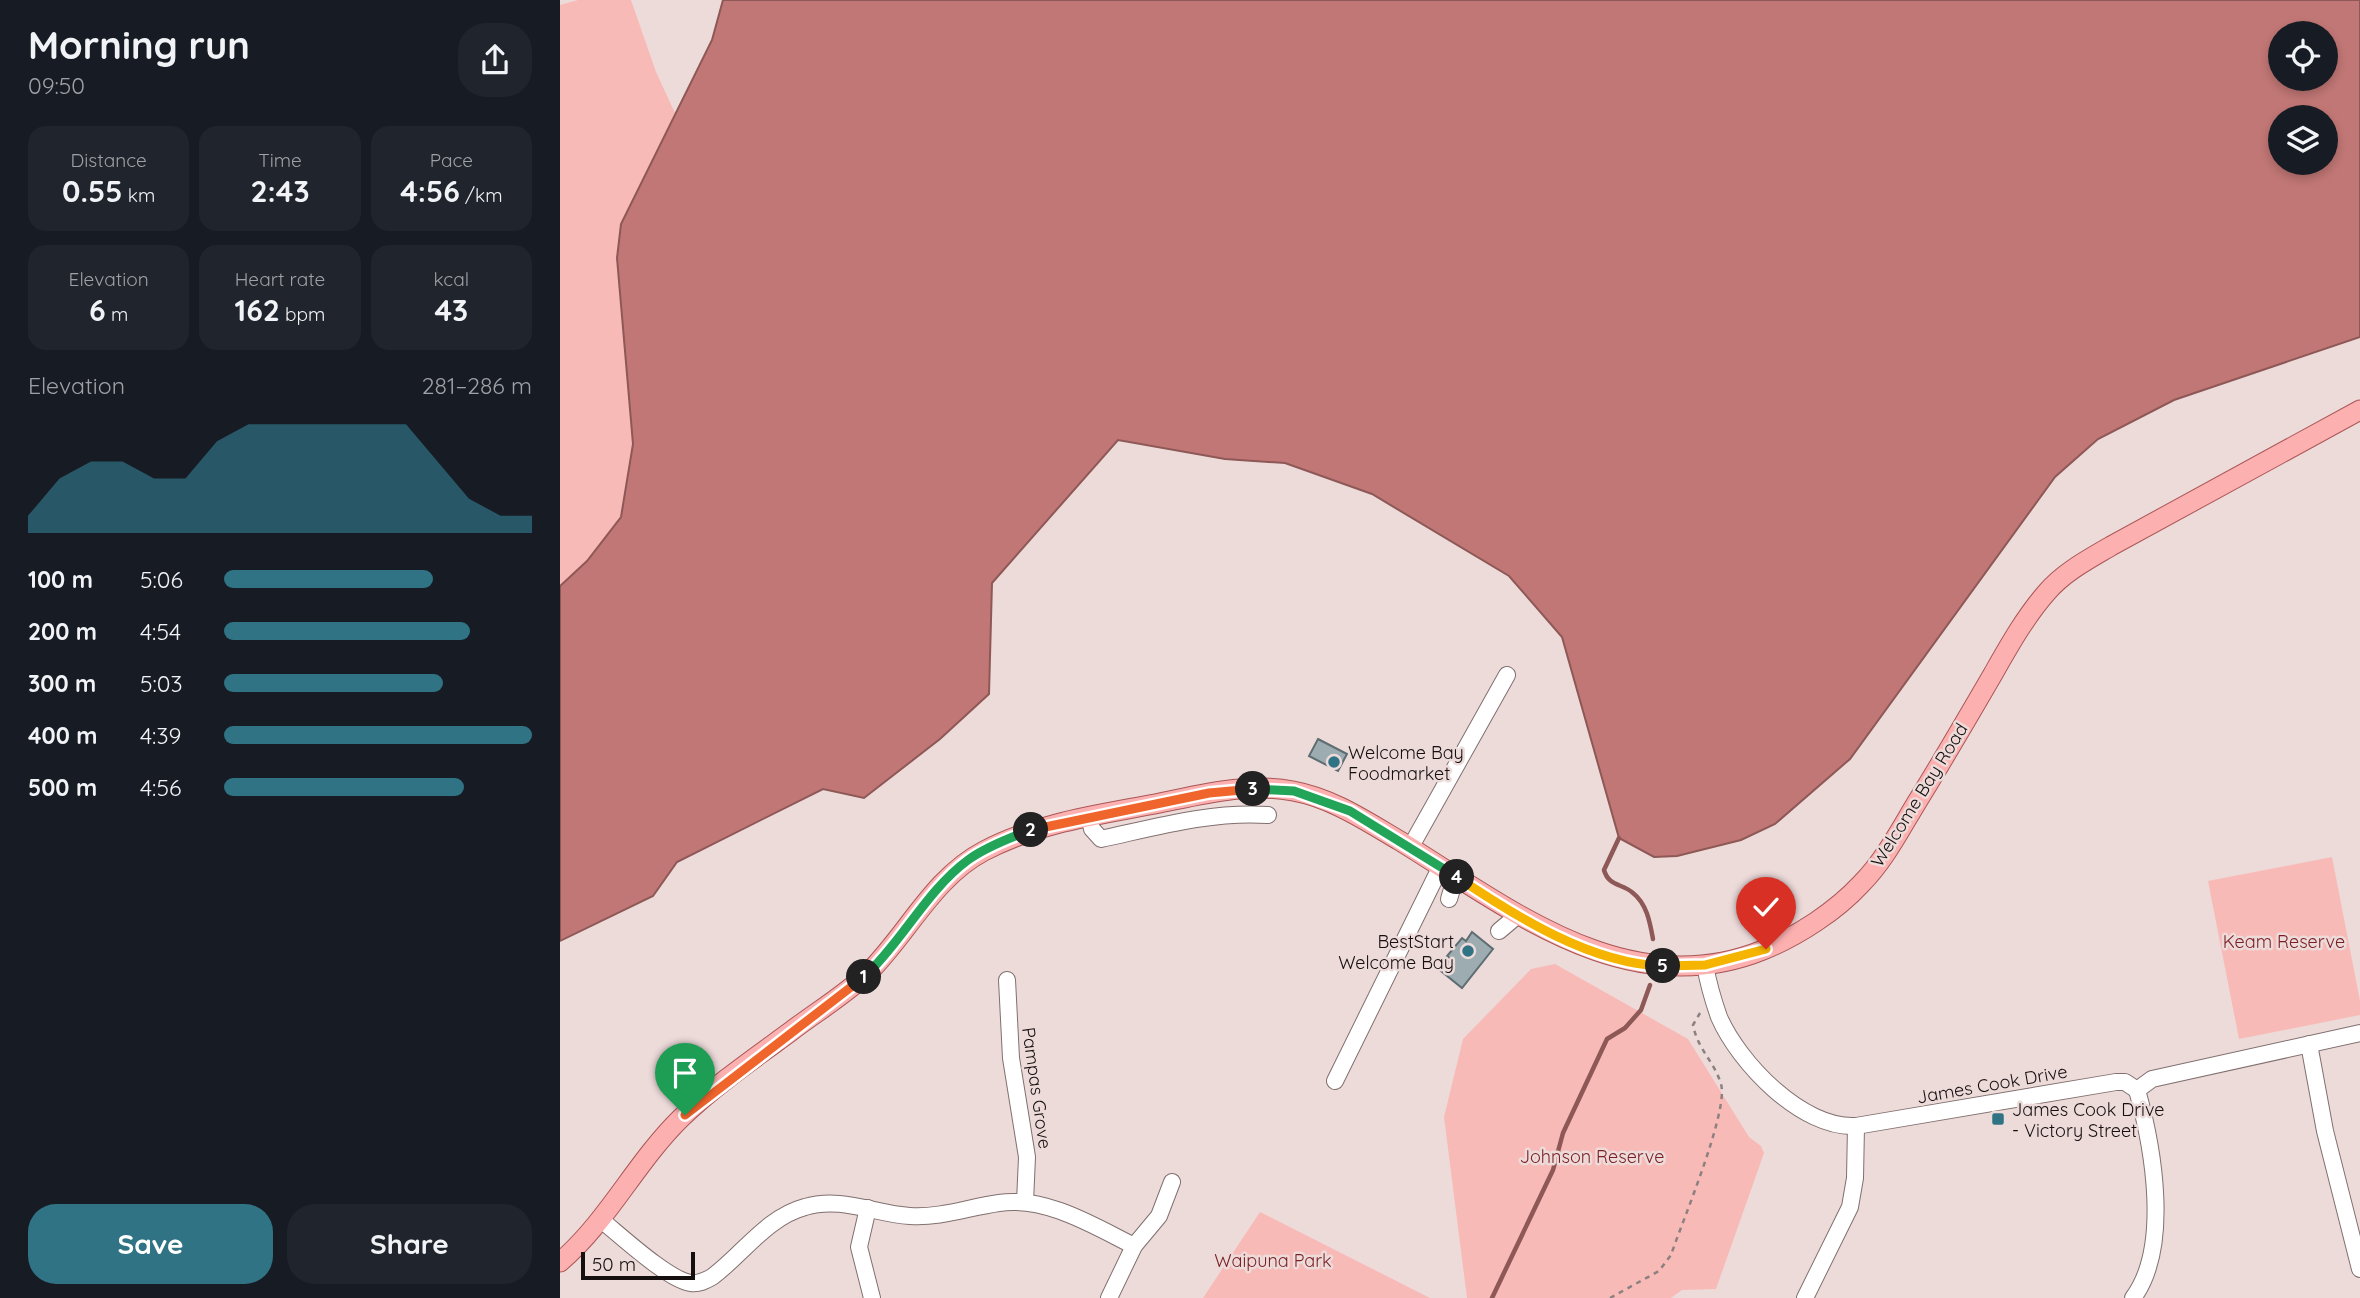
<!DOCTYPE html>
<html lang="en">
<head>
<meta charset="utf-8">
<style>
  :root { --surface:#171b24; --page:#20242c; --text:#f1f3f6; --muted:#9ea1a6; --accent:#307384 }
  body { margin:0; font-family:Quicksand,sans-serif; background:var(--page); color:var(--text); height:100vh; display:flex; flex-direction:column; font-size:26px; white-space:nowrap }
  * { box-sizing:border-box; margin:0 }
  p { font-size:23px; color:var(--muted) }
  .icon { flex:none; width:38px; height:38px; fill:none; stroke:currentColor; stroke-width:2; stroke-linecap:round; stroke-linejoin:round }
  .map { position:relative; flex:1; overflow:hidden }
  .panel { display:flex; flex-direction:column; background:var(--surface); width:560px }
  .panel>* { flex:none }
  .buttons { position:absolute; left:1708px; top:21px; display:grid; gap:14px }
  .buttons a { display:grid; place-items:center; width:70px; height:70px; border-radius:50%; background:var(--surface); box-shadow:0 4px 10px #0003; font-size:35px }
  .scale { position:absolute; left:21px; bottom:18px; width:114px; box-sizing:border-box; padding-left:7px; border:4px solid #150f0f; border-top:0; font-size:19px; line-height:24px; white-space:nowrap; color:#150f0f; -webkit-text-stroke:5px #eddbda; paint-order:stroke }
  .pin { position:absolute; display:grid; place-items:center; width:60px; height:60px; color:#fff; margin:-72px -30px; border-radius:50% 50% 50% 0; rotate:-45deg; box-shadow:0 0 7px #0007 }
  .pin .icon { rotate:45deg }
  .km { position:absolute; width:35px; height:35px; margin:-18px; border-radius:50%; background:#222; color:#fff; font-size:19px; line-height:35px; text-align:center }
  .round { display:grid; place-items:center; flex:none; width:74px; height:74px; border-radius:28px; background:var(--page) }
  .summary { display:flex; align-items:center; justify-content:space-between; height:119px; padding:0 28px }
  h1 { font-size:38px; font-weight:700; line-height:52px }
  .metrics { display:grid; grid-template-columns:repeat(3,1fr); gap:10px; height:119px; padding:7px 28px }
  .metrics div { display:grid; align-content:center; border-radius:18px; background:var(--page); text-align:center }
  .metrics b { font-size:30px; font-weight:700 }
  .metrics small { font-size:19px; font-weight:400 }
  .metrics p { font-size:19px }
  .chart { height:196px; padding:14px 28px }
  .chart p { display:flex; justify-content:space-between }
  .chart svg { width:100%; height:126px; margin-top:7px; fill:var(--accent); opacity:.7 }
  .action { display:flex; gap:14px; margin-top:auto; padding:14px 28px }
  .action a { flex:1; height:80px; border-radius:28px; background:var(--accent); color:#fff; font-size:28px; font-weight:700; line-height:80px; text-align:center }
  .action a+a { background:var(--page); color:var(--text) }
  ul { padding:0 28px; list-style:none; font-size:23px }
  li { display:grid; grid-template-columns:112px 84px 1fr; align-items:center; height:52px }
  li i { height:18px; border-radius:9px; background:var(--accent) }
  main { display:flex; flex:1; min-height:0 }
  .map>svg:first-child { display:block }
  .green { fill:#f8bab7 }
  .water { fill:#c17775; stroke:#8d5856; stroke-width:2; fill-rule:evenodd }
  .lines { fill:none; stroke-linecap:round; stroke-linejoin:round }
  .stream { stroke:#8d5856; stroke-width:4.5 }
  .building { fill:#9cacb1; stroke:#5e6d72; stroke-width:2 }
  .minor-casing { stroke:#80706f; stroke-width:18 }
  .major-casing { stroke:#aa5656; stroke-width:21 }
  .path { stroke:#8d8080; stroke-width:2.5; stroke-dasharray:5 5; stroke-linecap:butt }
  .minor { stroke:#fff; stroke-width:16 }
  .major { stroke:#fdb0b0; stroke-width:19 }
  .split-1-casing { stroke:#fff; stroke-width:14 }
  .split-2-casing { stroke:#fff; stroke-width:14 }
  .split-3-casing { stroke:#fff; stroke-width:14 }
  .split-4-casing { stroke:#fff; stroke-width:14 }
  .split-5-casing { stroke:#fff; stroke-width:14 }
  .split-6-casing { stroke:#fff; stroke-width:14 }
  .split-1 { stroke:#f0652b; stroke-width:9 }
  .split-2 { stroke:#22a559; stroke-width:9 }
  .split-3 { stroke:#f0652b; stroke-width:9 }
  .split-4 { stroke:#22a559; stroke-width:9 }
  .split-5 { stroke:#f5b400; stroke-width:9 }
  .split-6 { stroke:#f5b400; stroke-width:9 }
  .poi-dot { fill:#307384; stroke:#eddbda; stroke-width:2.5 }
  .labels { text-anchor:middle; dominant-baseline:central; stroke-width:5; stroke-linejoin:round; paint-order:stroke }
  .poi-label { font-size:18px; fill:#150f0f; stroke:#eddbda; text-anchor:start }
  .street-label { font-size:18px; fill:#150f0f; stroke:#eddbda }
  .park-label { font-size:18px; fill:#7a1f25; stroke:#eddbda }
</style>
</head>
<body>
<main>
<section class="panel">
<div class="summary"><div><h1>Morning run</h1><p>09:50</p></div><a class="round"><svg class="icon" aria-label="share" viewBox="0 0 24 24"><path d="M12 15V3M7 8l5-5 5 5M5 13v7h14v-7"/></svg></a></div>
<div class="metrics">
<div><p>Distance</p><b>0.55<small> km</small></b></div>
<div><p>Time</p><b>2:43</b></div>
<div><p>Pace</p><b>4:56<small> /km</small></b></div>
</div>
<div class="metrics">
<div><p>Elevation</p><b>6<small> m</small></b></div>
<div><p>Heart rate</p><b>162<small> bpm</small></b></div>
<div><p>kcal</p><b>43</b></div>
</div>
<div class="chart"><p><span>Elevation</span>281–286 m</p>
<svg viewBox="0 0 160 44" preserveAspectRatio="none"><path d="M0 44V38L10 25L20 19L30 19L40 25L50 25L60 12L70 6L80 6L90 6L100 6L110 6L120 6L130 19L140 32L150 38L160 38V44z"/></svg>
</div>
<ul>
<li><b>100 m</b>5:06<i style="width:68%"></i></li>
<li><b>200 m</b>4:54<i style="width:80%"></i></li>
<li><b>300 m</b>5:03<i style="width:71%"></i></li>
<li><b>400 m</b>4:39<i style="width:100%"></i></li>
<li><b>500 m</b>4:56<i style="width:78%"></i></li>
</ul>
<div class="action"><a>Save</a><a>Share</a></div>
</section>
<div class="map">
<svg width="1800" height="1298" viewBox="0 0 1800 1298">
  <rect width="100%" height="100%" fill="#eddbda"/>
  <g class="green">
    <polygon points="18,0 71,0 96,72 115,113 152,40 163,0 0,841 0,5"/>
    <polygon points="1772,857 1800,1001 1800,1015 1679,1039 1648,881"/>
    <polygon points="995,964 1128,1039 1189,1137 1201,1146 1204,1153 1156,1289 1122,1290 1111,1298 907,1298 884,1117 903,1039 971,969"/>
    <polygon points="700,1212 870,1298 643,1298"/>
  </g>
  <path class="water" d="M 163,0 L 1800,0 L 1800,337 L 1614,400 L 1538,439 L 1495,477 L 1290,759 L 1215,824 L 1181,840 L 1117,856 L 1094,857 L 1059,838 L 1002,637 L 949,576 L 812,494 L 725,463 L 665,459 L 558,440 L 432,583 L 429,694 L 380,739 L 304,798 L 263,789 L 117,862 L 93,896 L 0,941 L 0,586 L 27,561 L 61,517 L 73,444 L 57,258 L 61,224 L 152,40 ZM 1720,33 L 1766,33 L 1766,79 L 1720,79 ZM 1720,117 L 1766,117 L 1766,163 L 1720,163 Z"/>
  <g class="lines">
    <g class="stream">
      <path d="M 1059,838 L 1044,870 C 1049,887 1062,883 1073,893 C 1087,904 1090,923 1093,939"/>
      <polyline points="932,1298 993,1170 1003,1133 1047,1039 1065,1028 1081,1010 1090,985"/>
    </g>
  </g>
  <g class="building">
    <polygon points="758,739 787,754 778,771 749,756"/>
    <polygon points="912,932 933,949 902,988 881,971 891,959 887,956 902,938 906,941"/>
  </g>
  <g class="lines">
    <defs>
      <g id="minor">
        <path d="M 529,816 L 532,829 L 541,839 C 596,827 652,811 708,815"/>
        <polyline points="850,848 947,675"/>
        <polyline points="889,899 892,889 901,880"/>
        <polyline points="939,931 958,915"/>
        <path d="M 1145,965 C 1148,982 1153,1000 1159,1017 C 1179,1063 1242,1129 1296,1126 L 1556,1082 L 1565,1082 L 1577,1090"/>
        <polyline points="447,980 451,1058 467,1157 465,1202"/>
        <polyline points="1749,1044 1765,1131 1800,1269"/>
        <polyline points="775,1081 881,866"/>
        <polyline points="1577,1090 1592,1079 1800,1033"/>
        <polyline points="308,1208 299,1247 312,1298"/>
        <path d="M 40,1219 C 60,1235 108,1280 131,1283 C 139,1284 145,1281 152,1277 C 182,1255 207,1217 245,1207 C 281,1196 315,1214 350,1216 C 381,1218 409,1207 439,1203 C 486,1196 534,1226 574,1246"/>
        <polyline points="549,1298 574,1246 599,1216 612,1182"/>
        <polyline points="1245,1298 1290,1207 1295,1178 1296,1126"/>
        <path d="M 1573,1298 C 1611,1247 1593,1147 1577,1090"/>
      </g>
      <path id="major" d="M 0,1262 C 48,1221 76,1162 121,1118 C 154,1086 193,1059 230,1032 C 256,1012 285,995 309,972 C 348,933 374,877 424,851 C 477,823 537,815 595,804 C 640,795 687,782 733,791 C 772,798 806,821 840,841 C 949,908 1068,1005 1203,950 C 1238,936 1276,911 1301,884 C 1324,861 1340,830 1357,802 C 1383,760 1408,717 1433,674 C 1449,646 1465,617 1487,592 C 1504,572 1529,559 1551,546 L 1800,410"/>
    </defs>
    <use href="#minor" class="minor-casing"/>
    <use href="#major" class="major-casing"/>
    <path class="path" d="M 1050,1298 L 1099,1271 L 1111,1255 C 1122,1222 1169,1111 1161,1084 C 1154,1061 1138,1050 1133,1025 L 1140,1013"/>
    <use href="#minor" class="minor"/>
    <use href="#major" class="major"/>
  </g>
  <g class="lines">
    <defs>
      <polyline id="split-1" points="125,1115 304,977"/>
      <path id="split-2" d="M 304,977 C 342,942 366,891 408,860 C 426,847 449,838 471,830"/>
      <polyline id="split-3" points="471,830 649,793 693,789"/>
      <polyline id="split-4" points="693,789 734,791 790,811 897,877"/>
      <path id="split-5" d="M 897,877 C 955,916 1031,964 1103,966"/>
      <polyline id="split-6" points="1103,966 1145,965 1206,949"/>
    </defs>
    <use href="#split-1" class="split-1-casing"/>
    <use href="#split-2" class="split-2-casing"/>
    <use href="#split-3" class="split-3-casing"/>
    <use href="#split-4" class="split-4-casing"/>
    <use href="#split-5" class="split-5-casing"/>
    <use href="#split-6" class="split-6-casing"/>
    <use href="#split-1" class="split-1"/>
    <use href="#split-2" class="split-2"/>
    <use href="#split-3" class="split-3"/>
    <use href="#split-4" class="split-4"/>
    <use href="#split-5" class="split-5"/>
    <use href="#split-6" class="split-6"/>
  </g>
  <g class="poi-dot">
    <circle cx="774" cy="762" r="7"/>
    <circle cx="908" cy="951" r="7"/>
    <rect x="1431" y="1112" width="14" height="14" rx="3.5"/>
  </g>
  <g class="labels">
    <g class="poi-label">
      <text x="788" y="752">Welcome Bay<tspan x="788" dy="21">Foodmarket</tspan></text>
      <text x="894" y="941" text-anchor="end">BestStart<tspan x="894" dy="21">Welcome Bay</tspan></text>
      <text x="1452" y="1109">James Cook Drive<tspan x="1452" dy="21">- Victory Street</tspan></text>
    </g>
    <g class="street-label">
      <text transform="translate(1359 795) rotate(-58)">Welcome Bay Road</text>
      <text transform="translate(1432 1084) rotate(-10)">James Cook Drive</text>
      <text transform="translate(477 1088) rotate(82)">Pampas Grove</text>
    </g>
    <g class="park-label">
      <text x="1724" y="941">Keam Reserve</text>
      <text x="1032" y="1156">Johnson Reserve</text>
      <text x="713" y="1260">Waipuna Park</text>
    </g>
  </g>
</svg>
<div class="buttons">
<a><svg class="icon" aria-label="locate" viewBox="0 0 24 24"><circle cx="12" cy="12" r="6"/><path d="M12 2v4M12 18v4M2 12h4M18 12h4"/></svg></a>
<a><svg class="icon" aria-label="layers" viewBox="0 0 24 24"><path d="M12 4l9 5-9 5-9-5zM3 14l9 5 9-5"/></svg></a>
</div>
<div class="scale">50 m</div>
<div class="pin" style="left:125px;top:1115px;background:#1e9e55"><svg class="icon" aria-label="arrive" viewBox="0 0 24 24"><path d="M6 21V4h12l-3 4 3 4H6"/></svg></div>
<div class="pin" style="left:1206px;top:949px;background:#d93025"><svg class="icon" aria-label="check" viewBox="0 0 24 24"><path d="M5 12l5 5 9-10"/></svg></div>
<b class="km" style="left:304px;top:977px">1</b>
<b class="km" style="left:471px;top:830px">2</b>
<b class="km" style="left:693px;top:789px">3</b>
<b class="km" style="left:897px;top:877px">4</b>
<b class="km" style="left:1103px;top:966px">5</b>
</div>
</main>
</body>
</html>
